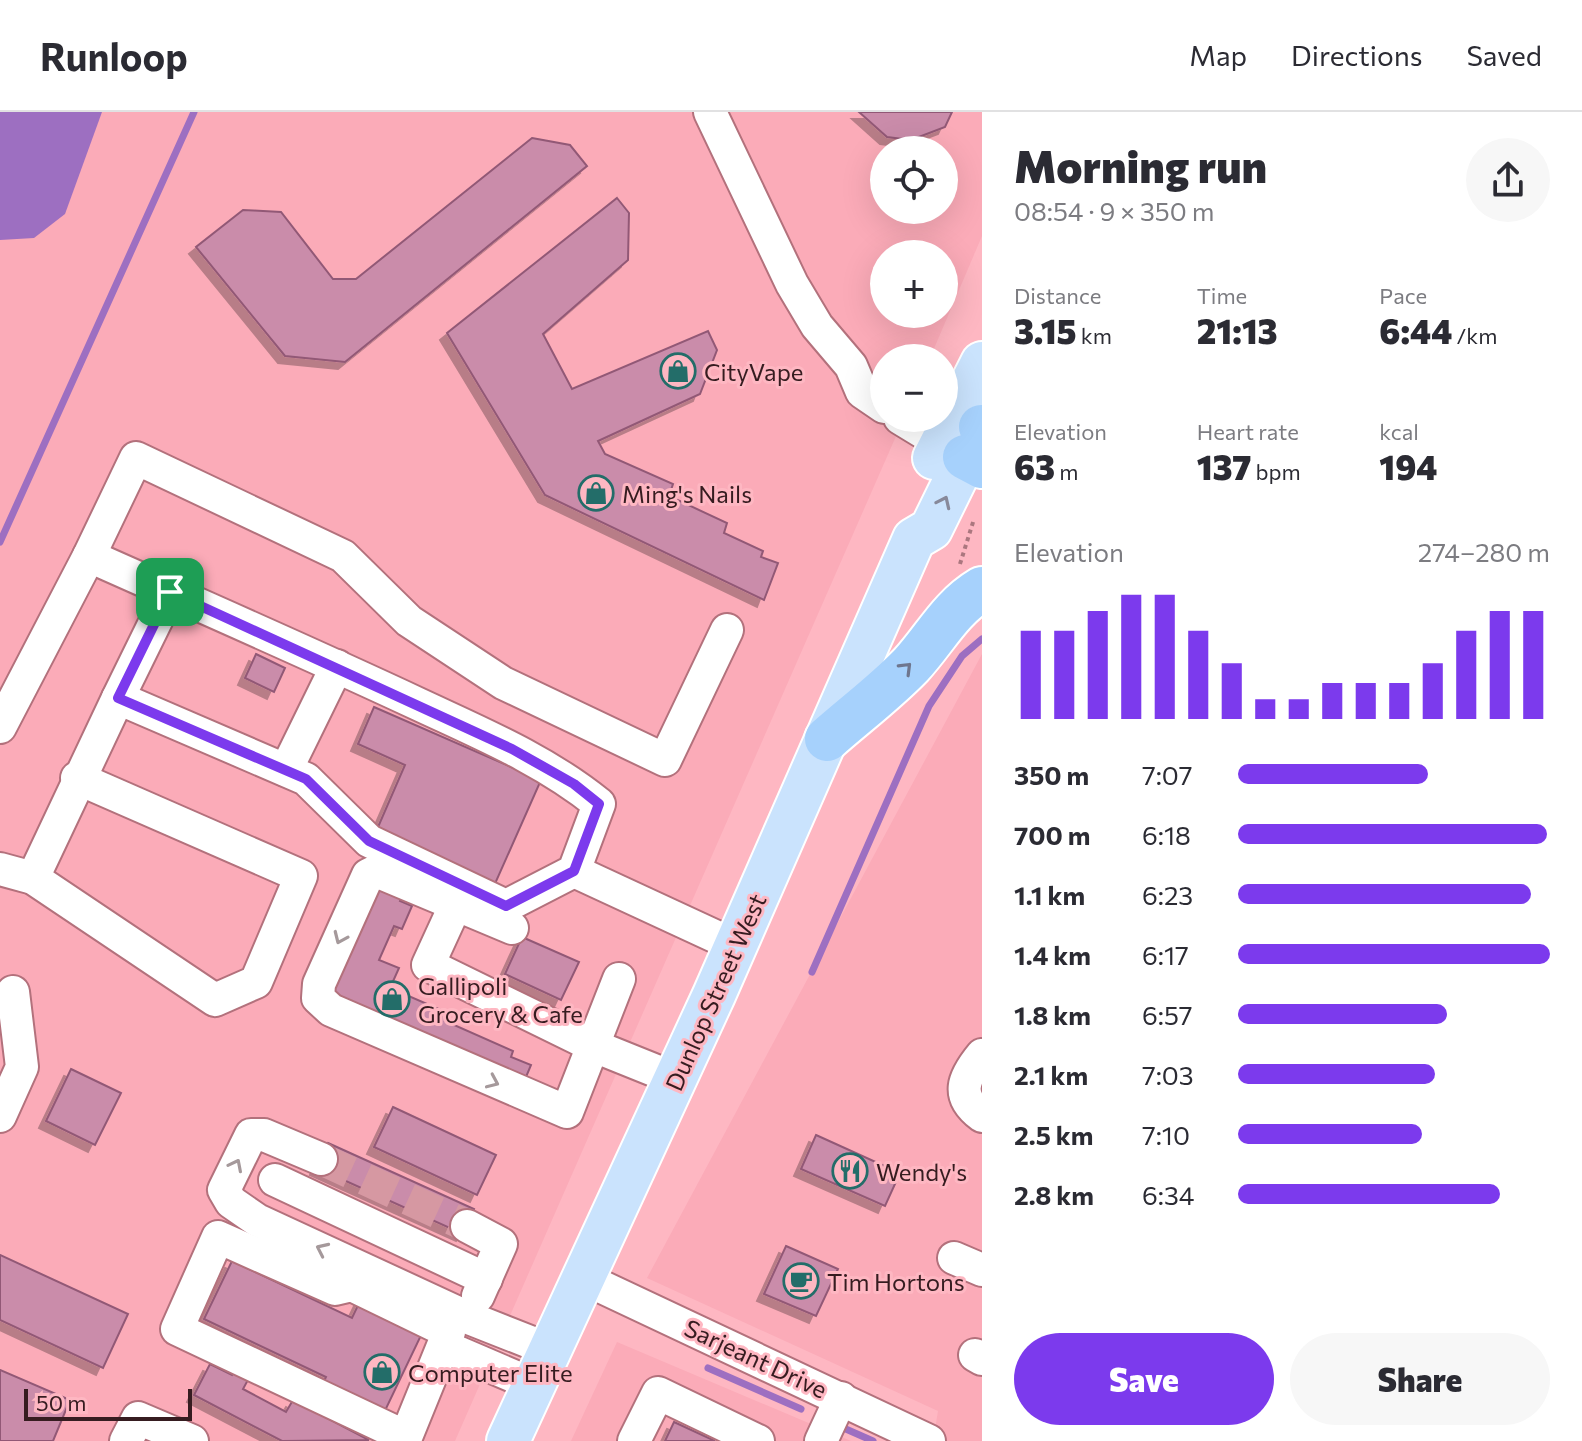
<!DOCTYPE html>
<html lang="en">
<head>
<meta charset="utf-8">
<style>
  :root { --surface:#fff; --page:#f7f7f7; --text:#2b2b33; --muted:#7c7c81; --line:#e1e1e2; --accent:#7c3aed }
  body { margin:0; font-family:Commissioner,sans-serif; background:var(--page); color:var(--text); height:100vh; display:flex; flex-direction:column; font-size:30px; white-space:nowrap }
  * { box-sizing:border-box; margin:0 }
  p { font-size:26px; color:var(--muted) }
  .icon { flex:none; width:44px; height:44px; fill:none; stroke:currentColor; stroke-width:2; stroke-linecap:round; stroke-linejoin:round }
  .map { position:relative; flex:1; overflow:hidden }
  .sheet { display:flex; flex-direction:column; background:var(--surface); width:600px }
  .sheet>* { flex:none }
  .buttons { position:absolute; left:870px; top:24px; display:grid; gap:16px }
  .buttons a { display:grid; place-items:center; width:88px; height:88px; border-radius:50%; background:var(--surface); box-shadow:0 8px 32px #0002; font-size:40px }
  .scale { position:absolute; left:24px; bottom:20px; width:168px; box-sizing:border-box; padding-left:8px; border:4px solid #361c20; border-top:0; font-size:22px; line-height:28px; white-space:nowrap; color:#361c20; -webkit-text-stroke:6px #feb7c2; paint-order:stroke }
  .pin { position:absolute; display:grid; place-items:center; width:68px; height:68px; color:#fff; margin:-34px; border-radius:16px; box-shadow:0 4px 12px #0006 }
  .round { display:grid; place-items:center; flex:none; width:84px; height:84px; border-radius:42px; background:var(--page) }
  .overview { display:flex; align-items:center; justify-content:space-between; height:136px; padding:0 32px }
  h1 { font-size:44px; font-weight:800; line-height:60px }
  .stats { display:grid; grid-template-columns:repeat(3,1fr); gap:12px; height:136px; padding:8px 32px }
  .stats div { display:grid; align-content:center }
  .stats b { font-size:34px; font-weight:800 }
  .stats small { font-size:22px; font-weight:400 }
  .stats p { font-size:22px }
  .chart { height:224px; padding:16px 32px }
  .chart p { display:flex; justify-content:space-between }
  .chart svg { width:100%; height:144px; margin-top:8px; stroke:var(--accent); stroke-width:6 }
  .action { display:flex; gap:16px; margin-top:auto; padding:16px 32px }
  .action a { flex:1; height:92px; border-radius:48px; background:var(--accent); color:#fff; font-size:32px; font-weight:800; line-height:92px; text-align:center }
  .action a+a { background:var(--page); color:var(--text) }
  ul { padding:0 32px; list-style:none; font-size:26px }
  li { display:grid; grid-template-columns:128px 96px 1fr; align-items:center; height:60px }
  li i { height:20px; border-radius:10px; background:var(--accent) }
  header { display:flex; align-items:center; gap:48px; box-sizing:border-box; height:112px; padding:0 40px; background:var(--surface); border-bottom:2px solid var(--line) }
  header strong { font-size:38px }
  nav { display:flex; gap:44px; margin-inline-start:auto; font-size:28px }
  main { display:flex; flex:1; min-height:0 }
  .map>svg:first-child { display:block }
  .built { fill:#fbabb8; fill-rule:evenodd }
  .water { fill:#9d6fc1 }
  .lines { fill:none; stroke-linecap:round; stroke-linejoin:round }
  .stream { stroke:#9d6fc1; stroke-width:7 }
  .building { fill:#ca8caa; stroke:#925976; stroke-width:2; filter:url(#shadow) }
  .minor-tunnel { stroke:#d698a2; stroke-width:32; stroke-dasharray:32 16; stroke-linecap:butt }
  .minor-casing { stroke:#b3717c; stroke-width:36 }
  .major-casing { stroke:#fff; stroke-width:46 }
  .highway-casing { stroke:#fff; stroke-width:48 }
  .path { stroke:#ab777f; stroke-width:4; stroke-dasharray:4 4; stroke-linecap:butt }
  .minor { stroke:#fff; stroke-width:32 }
  .major { stroke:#cae3fd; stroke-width:42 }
  .highway { stroke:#a6d1fc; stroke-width:44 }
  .oneway { stroke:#87899a }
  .oneway2 { stroke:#6e768e }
  .oneway3 { stroke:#a5999b }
  .route-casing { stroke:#fff; stroke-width:16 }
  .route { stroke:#7c3aed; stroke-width:10 }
  .labels { text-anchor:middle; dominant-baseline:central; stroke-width:6; stroke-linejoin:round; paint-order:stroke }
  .poi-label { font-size:24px; fill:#361c20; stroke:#feb7c2; text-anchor:start }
  .street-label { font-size:24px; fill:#361c20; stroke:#feb7c2 }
</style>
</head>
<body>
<header>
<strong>Runloop</strong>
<nav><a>Map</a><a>Directions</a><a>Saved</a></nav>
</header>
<main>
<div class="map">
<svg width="982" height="1329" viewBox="0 0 982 1329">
  <defs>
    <filter id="shadow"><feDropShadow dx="-7" dy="7" stdDeviation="0" flood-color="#0004"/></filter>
  </defs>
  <rect width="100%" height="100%" fill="#feb7c2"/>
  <g class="built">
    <path d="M 0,0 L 982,0 L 982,124 L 930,246 L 884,246 L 884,306 L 904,306 L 455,1329 L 0,1329 ZM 884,38 L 944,38 L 944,98 L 884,98 ZM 884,142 L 944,142 L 944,202 L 884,202 Z"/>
    <polygon points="982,542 982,1329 933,1329 938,1299 647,1166"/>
    <polygon points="617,1230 851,1329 571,1329"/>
  </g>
  <polygon class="water" points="0,0 102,0 65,102 34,126 0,128"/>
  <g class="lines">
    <g class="stream">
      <polyline points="0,430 194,0"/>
      <polyline points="812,860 929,594 962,544 982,527"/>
      <polyline points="708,1256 801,1297"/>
      <polyline points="839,1314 873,1329"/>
    </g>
  </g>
  <g class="building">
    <polygon points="859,0 952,0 945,15 911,28 887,25"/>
    <polygon points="532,26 570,33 587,54 345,250 285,244 196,135 243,98 281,100 333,167 356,167"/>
    <polygon points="617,86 629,101 628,148 543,222 572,277 708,219 717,238 700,282 598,329 605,342 673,372 669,384 727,411 724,421 763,439 761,445 778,451 764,488 545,383 447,221"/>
    <polygon points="256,542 285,556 274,580 245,566"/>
    <polygon points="374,595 541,668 494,774 375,722 405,653 358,632"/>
    <polygon points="367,776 404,779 400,789 412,794 402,817 394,814 379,848 399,856 390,876 448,901 445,909 513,939 511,945 531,953 521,977 329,894"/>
    <polygon points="522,825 579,850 561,888 505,862"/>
    <polygon points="71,957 121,981 95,1033 46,1009"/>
    <polygon points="393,995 496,1043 477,1083 374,1035"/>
    <polygon points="816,1023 900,1061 885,1094 801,1057"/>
    <polygon points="328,1031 474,1097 463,1122 317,1056"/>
    <polygon points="786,1134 838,1157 816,1204 764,1182"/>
    <polygon points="0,1143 128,1202 103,1256 0,1208"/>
    <polygon points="232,1149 352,1206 362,1185 425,1215 381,1307 319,1279 326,1265 204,1207"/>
    <polygon points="210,1252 232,1263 235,1258 249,1266 243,1277 286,1300 293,1288 369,1328 282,1329 194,1283"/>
    <polygon points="0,1258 70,1288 53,1329 0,1329"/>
    <polygon points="674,1310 715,1329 665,1329"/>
  </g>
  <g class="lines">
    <polyline class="minor-tunnel" points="321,1047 467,1114"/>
    <defs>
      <g id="minor">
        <polyline points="710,0 792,172 817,214 851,254 862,280 884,295"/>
        <polyline points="900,306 959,342"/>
        <polyline points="89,444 136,346 343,444 409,509 503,571 665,648 727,518"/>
        <path d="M 0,615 L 89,444 C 199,493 309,541 418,592 C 480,621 545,648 599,692 L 574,759 L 506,794 L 369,729 L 306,667 L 118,586 L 170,480"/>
        <polyline points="286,658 337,554"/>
        <polyline points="0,757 33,766 215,888 256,870 301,764 77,666"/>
        <polyline points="574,759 736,834"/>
        <polyline points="33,766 118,586"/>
        <polyline points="456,792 428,853 594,934 676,967"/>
        <polyline points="512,816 376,759 368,763 319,872 318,886 331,898 567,1000 619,867"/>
        <path d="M 982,943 C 963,966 955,984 982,1004"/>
        <polyline points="0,1004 22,955 13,880"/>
        <polyline points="321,1047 264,1023 251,1023 224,1078 231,1090 257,1108 469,1206 550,1238"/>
        <polyline points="275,1068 486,1167"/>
        <polyline points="467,1114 501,1132 478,1184"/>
        <polyline points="954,1146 982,1158"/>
        <polyline points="583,1166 929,1329"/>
        <polyline points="443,1234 406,1325 177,1217 218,1125 335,1177 352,1173 449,1220 443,1234 534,1273"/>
        <polyline points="975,1243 982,1247"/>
        <polyline points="126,1329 138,1306 192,1329"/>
        <polyline points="634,1329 658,1281 758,1329"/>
        <polyline points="821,1329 841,1286"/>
      </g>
      <g id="major">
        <polyline points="934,346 982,251"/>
        <polyline points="508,1329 714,883 914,427 931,417 981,315"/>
      </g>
      <g id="highway">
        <polyline points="981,315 982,316"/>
        <polyline points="965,345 982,354"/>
        <path d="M 827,627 C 854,603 885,580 911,553 C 935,527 950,496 982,477"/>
      </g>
    </defs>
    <use href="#minor" class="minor-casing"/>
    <use href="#major" class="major-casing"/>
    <use href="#highway" class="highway-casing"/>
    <polyline class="path" points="960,452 974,407"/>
    <use href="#minor" class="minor"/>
    <use href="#major" class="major"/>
    <use href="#highway" class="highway"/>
  </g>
  <defs><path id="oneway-chevron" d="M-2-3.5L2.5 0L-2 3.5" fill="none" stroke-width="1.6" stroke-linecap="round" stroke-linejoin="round" transform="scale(2)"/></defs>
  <use class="oneway" href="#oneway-chevron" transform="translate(944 390) rotate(-65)"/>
  <use class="oneway2" href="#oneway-chevron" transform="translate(906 556) rotate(-45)"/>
  <g class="oneway3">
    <use href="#oneway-chevron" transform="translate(340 826) rotate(114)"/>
    <use href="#oneway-chevron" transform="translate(493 970) rotate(24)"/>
    <use href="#oneway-chevron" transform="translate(236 1053) rotate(-63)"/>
    <use href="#oneway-chevron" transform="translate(322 1137) rotate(-155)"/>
  </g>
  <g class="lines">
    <defs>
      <polygon id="route" points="170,480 512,637 574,672 599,692 574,759 506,794 369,729 306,667 118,586"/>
    </defs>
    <use href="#route" class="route-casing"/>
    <use href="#route" class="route"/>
  </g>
  <defs>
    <symbol id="shop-ring" viewBox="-11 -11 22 22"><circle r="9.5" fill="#feb7c2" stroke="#236d69" stroke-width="1.5"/><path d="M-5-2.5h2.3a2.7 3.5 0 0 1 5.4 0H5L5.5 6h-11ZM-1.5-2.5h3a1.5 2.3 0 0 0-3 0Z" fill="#236d69"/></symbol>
    <symbol id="restaurant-ring" viewBox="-11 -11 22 22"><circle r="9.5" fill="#feb7c2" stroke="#236d69" stroke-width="1.5"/><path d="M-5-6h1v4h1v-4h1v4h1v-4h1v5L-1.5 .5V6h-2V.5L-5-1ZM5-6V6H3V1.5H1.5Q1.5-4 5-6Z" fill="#236d69"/></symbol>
    <symbol id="cafe-ring" viewBox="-11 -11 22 22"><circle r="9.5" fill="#feb7c2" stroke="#236d69" stroke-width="1.5"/><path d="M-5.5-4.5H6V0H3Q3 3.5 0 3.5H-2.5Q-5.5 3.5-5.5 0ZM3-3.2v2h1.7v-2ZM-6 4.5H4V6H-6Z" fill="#236d69"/></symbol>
  </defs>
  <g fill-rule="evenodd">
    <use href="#shop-ring" x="658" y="239" width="40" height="40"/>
    <use href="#shop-ring" x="576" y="361" width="40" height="40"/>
    <use href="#shop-ring" x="372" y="867" width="40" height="40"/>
    <use href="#restaurant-ring" x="830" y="1039" width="40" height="40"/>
    <use href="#cafe-ring" x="781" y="1149" width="40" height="40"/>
    <use href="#shop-ring" x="362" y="1240" width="40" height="40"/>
  </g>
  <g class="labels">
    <g class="poi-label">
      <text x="704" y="259">CityVape</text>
      <text x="622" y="381">Ming's Nails</text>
      <text x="418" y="873">Gallipoli<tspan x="418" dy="28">Grocery &amp; Cafe</tspan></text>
      <text x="876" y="1059">Wendy's</text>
      <text x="827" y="1169">Tim Hortons</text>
      <text x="408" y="1260">Computer Elite</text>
    </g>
    <g class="street-label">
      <text transform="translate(715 880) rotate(-66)">Dunlop Street West</text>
      <text transform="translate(756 1246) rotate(25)">Sarjeant Drive</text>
    </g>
  </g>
</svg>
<div class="buttons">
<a><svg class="icon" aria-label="locate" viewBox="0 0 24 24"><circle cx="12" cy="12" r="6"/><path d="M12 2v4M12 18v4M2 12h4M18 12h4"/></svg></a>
<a>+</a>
<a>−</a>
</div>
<div class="scale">50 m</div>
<div class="pin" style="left:170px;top:480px;background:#1e9e55"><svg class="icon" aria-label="arrive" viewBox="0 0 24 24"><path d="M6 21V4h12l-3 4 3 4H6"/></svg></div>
</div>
<section class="sheet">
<div class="overview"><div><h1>Morning run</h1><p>08:54 · 9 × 350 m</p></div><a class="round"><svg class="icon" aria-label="share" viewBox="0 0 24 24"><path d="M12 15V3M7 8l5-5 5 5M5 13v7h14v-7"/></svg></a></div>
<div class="stats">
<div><p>Distance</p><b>3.15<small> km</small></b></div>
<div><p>Time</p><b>21:13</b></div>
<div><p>Pace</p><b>6:44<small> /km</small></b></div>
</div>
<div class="stats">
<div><p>Elevation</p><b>63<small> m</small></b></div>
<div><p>Heart rate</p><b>137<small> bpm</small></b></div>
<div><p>kcal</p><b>194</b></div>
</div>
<div class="chart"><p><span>Elevation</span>274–280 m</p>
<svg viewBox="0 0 160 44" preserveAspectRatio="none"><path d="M5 44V17M15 44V17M25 44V11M35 44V6M45 44V6M55 44V17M65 44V27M75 44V38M85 44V38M95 44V33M105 44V33M115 44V33M125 44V27M135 44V17M145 44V11M155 44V11"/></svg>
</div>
<ul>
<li><b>350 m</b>7:07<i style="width:61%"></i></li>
<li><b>700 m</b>6:18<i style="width:99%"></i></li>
<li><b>1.1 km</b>6:23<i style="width:94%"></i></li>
<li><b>1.4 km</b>6:17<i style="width:100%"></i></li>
<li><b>1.8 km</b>6:57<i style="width:67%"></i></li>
<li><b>2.1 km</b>7:03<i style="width:63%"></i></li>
<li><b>2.5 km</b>7:10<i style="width:59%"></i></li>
<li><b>2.8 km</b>6:34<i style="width:84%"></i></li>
</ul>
<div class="action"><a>Save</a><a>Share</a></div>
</section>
</main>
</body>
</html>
